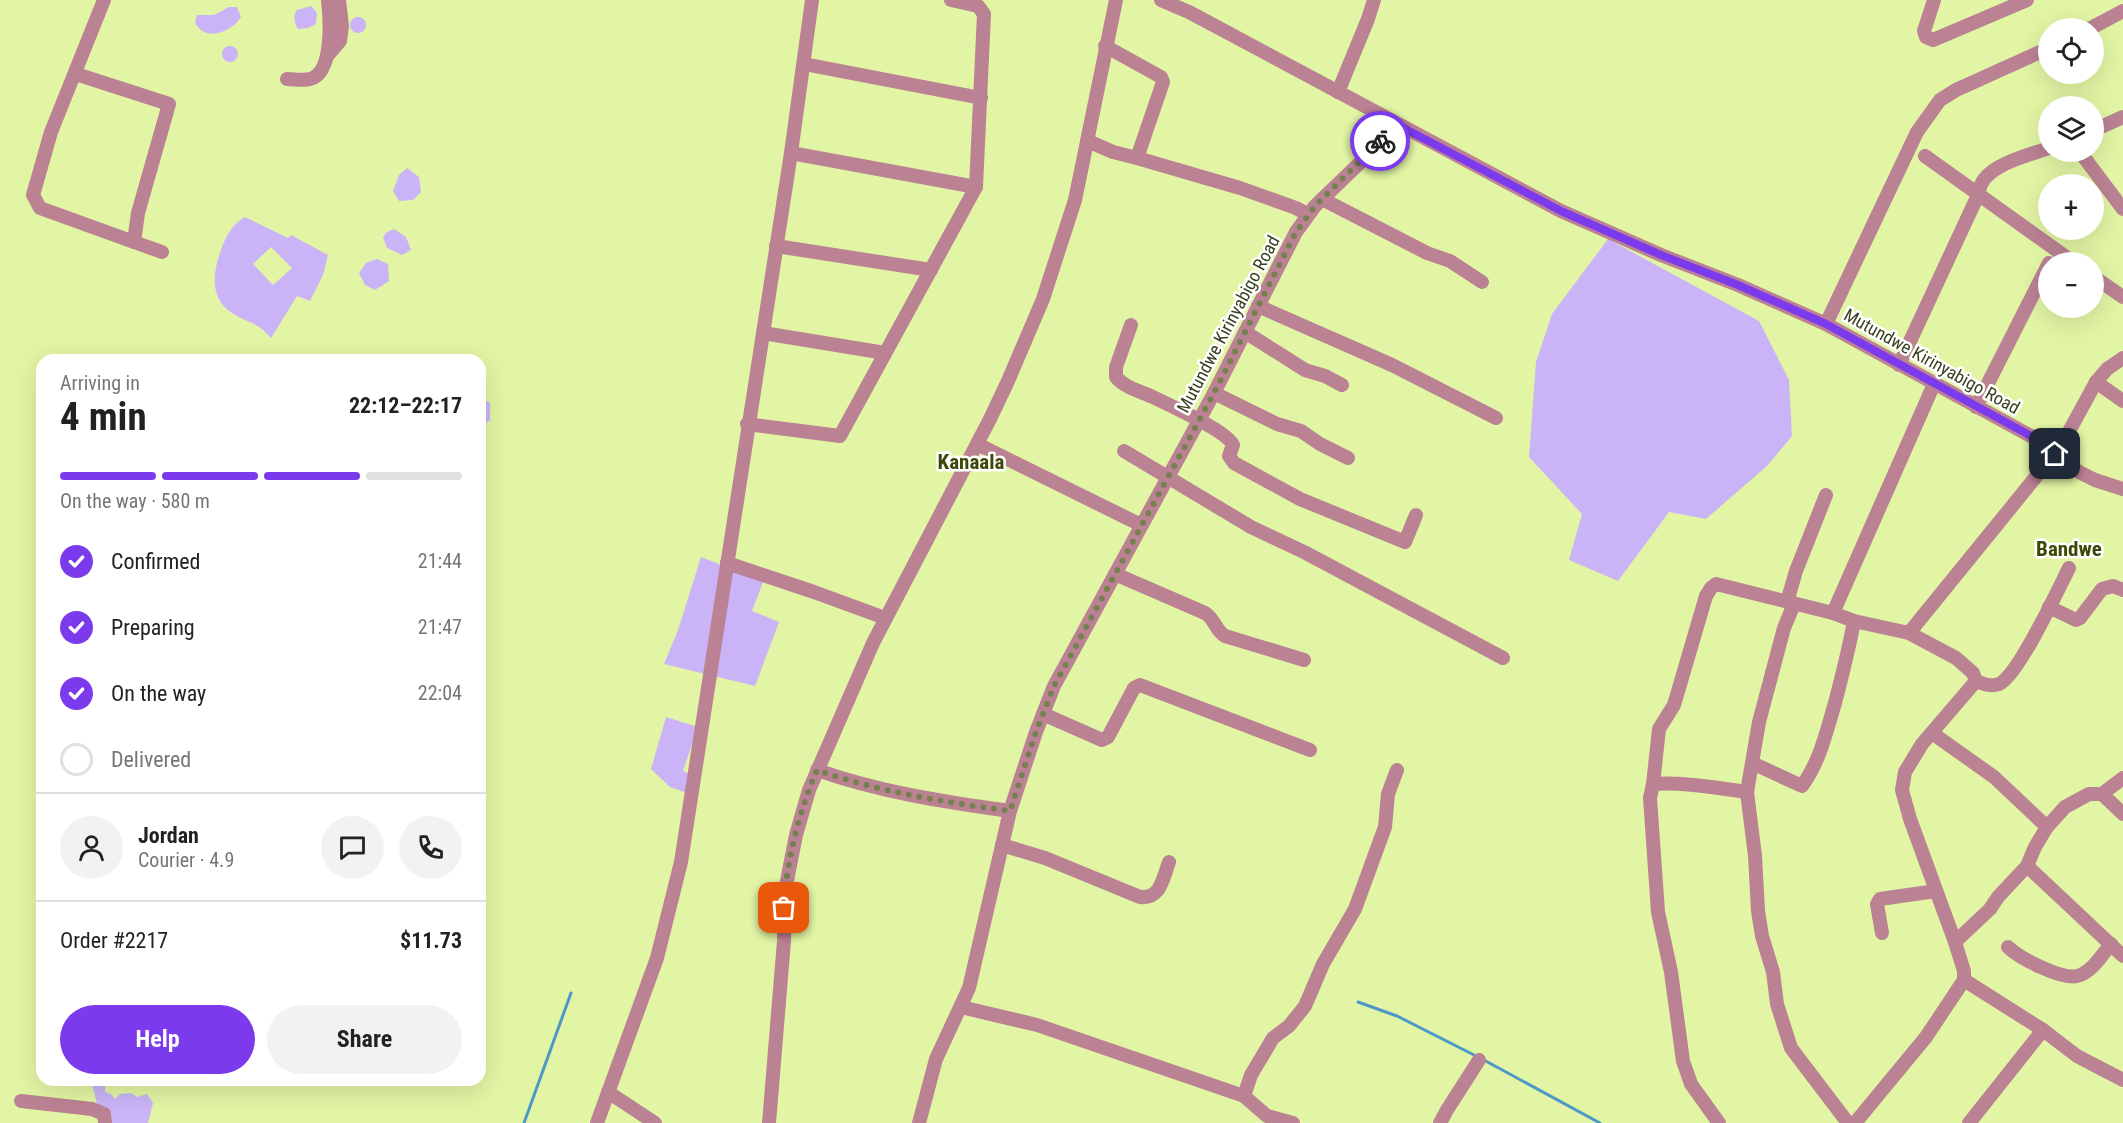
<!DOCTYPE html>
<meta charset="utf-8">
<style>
body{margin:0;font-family:"Roboto Condensed",sans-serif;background:#f2f2f2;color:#222;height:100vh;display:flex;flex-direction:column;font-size:22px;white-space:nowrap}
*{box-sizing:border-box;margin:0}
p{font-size:20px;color:#767676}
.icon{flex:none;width:33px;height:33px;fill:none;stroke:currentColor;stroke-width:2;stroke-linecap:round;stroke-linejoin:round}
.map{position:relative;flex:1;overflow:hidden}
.side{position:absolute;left:36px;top:354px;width:450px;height:732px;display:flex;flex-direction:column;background:#fff;border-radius:18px;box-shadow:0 6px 24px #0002}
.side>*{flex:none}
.fabs{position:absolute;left:2038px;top:18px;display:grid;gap:12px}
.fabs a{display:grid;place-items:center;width:66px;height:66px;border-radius:50%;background:#fff;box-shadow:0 6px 24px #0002;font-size:30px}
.pin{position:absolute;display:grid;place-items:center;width:51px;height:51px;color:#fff;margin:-26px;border-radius:12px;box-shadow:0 3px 9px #0006}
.courier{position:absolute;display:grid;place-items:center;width:60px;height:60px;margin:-30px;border:4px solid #7c3aed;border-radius:50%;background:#fff;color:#222;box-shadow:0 2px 8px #0007}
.headline em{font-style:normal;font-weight:700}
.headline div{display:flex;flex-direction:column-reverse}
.headline{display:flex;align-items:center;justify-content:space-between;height:102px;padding:0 24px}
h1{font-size:39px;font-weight:700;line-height:45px}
.bar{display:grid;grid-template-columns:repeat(4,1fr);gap:9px 6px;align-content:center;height:72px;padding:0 24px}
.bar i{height:8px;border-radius:4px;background:#e0e0e0}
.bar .on{background:#7c3aed}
.bar p{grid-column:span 4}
.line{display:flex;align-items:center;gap:15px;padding:0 24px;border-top:2px solid #e0e0e0}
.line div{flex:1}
.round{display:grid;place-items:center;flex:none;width:63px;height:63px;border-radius:32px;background:#f2f2f2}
ol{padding:0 24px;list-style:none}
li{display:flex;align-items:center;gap:18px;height:66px}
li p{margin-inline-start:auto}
li .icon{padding:6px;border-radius:50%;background:#7c3aed;color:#fff;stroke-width:4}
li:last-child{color:#767676}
li i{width:33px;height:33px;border:3px solid #e0e0e0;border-radius:50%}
.cta{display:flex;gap:12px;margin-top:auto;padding:12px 24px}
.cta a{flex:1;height:69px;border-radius:36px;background:#7c3aed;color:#fff;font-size:24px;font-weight:700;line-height:69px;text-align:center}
.cta a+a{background:#f2f2f2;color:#222}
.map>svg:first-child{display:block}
</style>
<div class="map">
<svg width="2123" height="1123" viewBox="0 0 2123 1123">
<rect width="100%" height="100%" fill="#e2f5a4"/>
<g fill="#cab4f7" fill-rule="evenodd">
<path d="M311 6 317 13 316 24 308 28 298 29C294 22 293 16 297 10Z"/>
<path d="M229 7H237L241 17C232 32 204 43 195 22L197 15H214Z"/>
<circle cx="358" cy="25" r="8"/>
<circle cx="230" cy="54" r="8"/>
<polygon points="407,168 419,177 421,192 413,200 399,201 393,191 399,175"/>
<path d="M245 217 288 238 291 235 328 255 323 275 310 301 297 296 271 338C255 320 249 324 232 313 209 299 213 271 221 250 226 236 232 224 245 217ZM271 247 292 268 273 285 253 264Z"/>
<polygon points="394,229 406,237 411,250 402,255 387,248 383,237 387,232"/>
<polygon points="1608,239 1759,321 1789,380 1792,436 1767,466 1706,519 1669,512 1618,581 1569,560 1582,514 1529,457 1536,362 1552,314"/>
<polygon points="377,259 388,264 389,281 375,290 365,285 359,273 366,263"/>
<polygon points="480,397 490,403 490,420 480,428"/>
<polygon points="701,557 724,566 765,577 752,611 779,622 755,686 664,664 678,630"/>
<polygon points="666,717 698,727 683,771 701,778 693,795 670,787 651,769"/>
<polygon points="91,1080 105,1080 105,1092 111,1094 115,1099 120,1094 131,1093 137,1097 147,1094 153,1103 148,1123 110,1123 98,1108"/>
</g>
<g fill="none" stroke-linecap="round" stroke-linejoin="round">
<g stroke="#4e98c7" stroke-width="3">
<polyline points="1358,1002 1397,1016 1476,1056"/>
<polyline points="1482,1059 1600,1123"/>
<polyline points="524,1123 571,993"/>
</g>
<g stroke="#bb8293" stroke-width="14">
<polyline points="1161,0 1189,12 1561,211 1661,255 1738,285 1826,324 2031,436 2079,472 2095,480 2123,489"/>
<polyline points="1934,0 1924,31 1926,37 1933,40 2027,0"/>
<polyline points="2091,28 2123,11"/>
<polyline points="328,55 340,41 342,26 339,0"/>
<polyline points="804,64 981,98"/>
<polyline points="76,74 169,104 138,213 134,242 40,208 33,195 51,132 104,0"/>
<path d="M287 79C294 79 304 81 310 79 334 73 330 18 328 0"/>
<polyline points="1338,92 1368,19 1374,0"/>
<polyline points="2094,130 2123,117"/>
<polyline points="1088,141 1113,152 1137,158 1163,82 1161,77 1105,46"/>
<polyline points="2080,152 2123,209"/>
<polyline points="791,153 976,187 984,14 978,6 951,0"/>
<polyline points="1925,156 2073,262"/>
<polyline points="1137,158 1240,188 1296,208 1307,214"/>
<polyline points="1322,199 1427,253 1450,261 1482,282"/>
<polyline points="134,242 162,252"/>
<polyline points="776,246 931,270"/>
<polyline points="2094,277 2123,297"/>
<polyline points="1258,306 1392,365 1496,418"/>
<polyline points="1826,324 1917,132 1940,100 1956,90 2049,48"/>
<path d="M1131 325 1116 367V377C1125 388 1140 391 1153 397 1169 405 1227 431 1233 445L1229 456 1234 463 1300 499 1405 542 1416 515"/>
<polyline points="1245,332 1305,370 1325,376 1342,385"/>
<polyline points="763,333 885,353"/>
<path d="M1899 365 1979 193C1980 166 2027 156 2049 148"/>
<polyline points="2096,382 2123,401"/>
<polyline points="1214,393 1277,424 1301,431 1320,444 1348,458"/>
<polyline points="1976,407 2049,263"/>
<polyline points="747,424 840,436 976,187"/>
<polyline points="977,444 1141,525"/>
<polyline points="1124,451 1251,527 1304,552 1503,658"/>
<polyline points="727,563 814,592 885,618"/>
<path d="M1115 574 1205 613C1215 619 1215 630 1225 636L1304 660"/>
<polyline points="1787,602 1796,571 1826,495"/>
<polyline points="1794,604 1784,628 1759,722 1747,792 1755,856 1758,911 1762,936 1773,972 1777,1004 1791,1048 1848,1123"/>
<polyline points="2049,607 2076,620 2080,618 2102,589 2113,586 2123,590"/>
<polyline points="1833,613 1934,384"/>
<polyline points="1909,633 2061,446 2096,382 2107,369 2123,358"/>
<path d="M1976 681C1984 684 1991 687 1999 684 2018 676 2058 590 2069 568"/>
<polyline points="1043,714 1102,740 1108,737 1134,688 1140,685 1310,750"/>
<polyline points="1932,733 1994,777 2047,827"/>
<path d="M1752 763 1802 786C1820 761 1826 733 1835 703 1842 676 1849 649 1854 621"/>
<path d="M817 770C879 792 945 802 1010 811"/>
<polyline points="1653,784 1659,729 1674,705 1706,596 1711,588 1716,584 1833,613 1854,621 1909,633 1956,658 1973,673 1976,681 1922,744 1905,772 1902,790 1910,819 1955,942 1964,971 1964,980 1926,1037 1855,1123"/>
<polyline points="2102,794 2123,814"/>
<path d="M1002 845 1045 858 1140 897C1161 899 1163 878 1169 862"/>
<polyline points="2027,866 2123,956"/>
<polyline points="1882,933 1877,904 1880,899 1936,891"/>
<polyline points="1955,942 1990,909 1998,897 2027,866 2035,847 2047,827 2065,807 2089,794 2102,794 2123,778"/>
<path d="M2008 947C2019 958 2062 980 2077 976 2091 973 2103 954 2111 944"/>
<polyline points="1964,980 2043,1030 2077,1056 2123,1080"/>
<polyline points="961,1007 1037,1025 1244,1096 1251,1075 1273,1038 1289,1026 1305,1006 1323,964 1355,909 1385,827 1388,794 1397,770"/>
<polyline points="608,1092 655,1123"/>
<polyline points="1244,1096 1267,1116 1293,1123"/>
<polyline points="21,1101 92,1109 104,1114 105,1123"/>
<polyline points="597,1123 657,958 681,862 791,153 812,0"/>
<polyline points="769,1123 784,941 785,891 796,835 809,790 873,643 990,419 1008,381 1043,299 1075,200 1116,0"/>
<polyline points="919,1123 936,1059 969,988 1010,811 1036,732 1054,686 1214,393 1296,232 1315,206 1368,155 1396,124"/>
<polyline points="1440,1123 1447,1110 1479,1060"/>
<path d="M1719 1123 1691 1084 1683 1061 1671 972 1658 912 1650 798 1653 784C1684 782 1716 788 1747 792"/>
<polyline points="1969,1123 2043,1030"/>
</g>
</g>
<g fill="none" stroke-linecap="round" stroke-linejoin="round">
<path stroke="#74804e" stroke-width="6" stroke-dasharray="0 10.8" d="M784 908C786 862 799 812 817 770 879 792 945 802 1010 811L1036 732 1054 686 1214 393 1296 232 1315 206 1380 141"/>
<polyline stroke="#7c3aed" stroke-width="8" points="1380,141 1396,124 1561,211 1661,255 1738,285 1826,324 2031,436 2055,454"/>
</g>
<g text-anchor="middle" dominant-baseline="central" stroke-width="5" stroke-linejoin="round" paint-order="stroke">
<g font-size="18" fill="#39411f" stroke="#fff">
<text transform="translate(1228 324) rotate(-62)">Mutundwe Kirinyabigo Road</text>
<text transform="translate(1932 361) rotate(29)">Mutundwe Kirinyabigo Road</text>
</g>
<g font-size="21" font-weight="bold" fill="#3d4806" stroke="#fff">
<text x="971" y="462">Kanaala</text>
<text x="2069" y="549">Bandwe</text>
</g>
</g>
</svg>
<div class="fabs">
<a><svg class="icon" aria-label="locate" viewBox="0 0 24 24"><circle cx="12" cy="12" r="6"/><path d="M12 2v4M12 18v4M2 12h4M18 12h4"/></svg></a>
<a><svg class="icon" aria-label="layers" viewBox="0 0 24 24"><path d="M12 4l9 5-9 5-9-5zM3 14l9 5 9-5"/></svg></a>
<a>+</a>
<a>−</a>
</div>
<div class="pin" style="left:784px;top:908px;background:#ea580c"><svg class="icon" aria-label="bag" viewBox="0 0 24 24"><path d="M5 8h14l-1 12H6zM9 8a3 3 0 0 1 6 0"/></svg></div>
<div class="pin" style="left:2055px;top:454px;background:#1f2937"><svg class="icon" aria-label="home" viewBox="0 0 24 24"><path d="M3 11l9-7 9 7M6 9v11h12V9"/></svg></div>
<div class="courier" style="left:1380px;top:141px"><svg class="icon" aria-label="bike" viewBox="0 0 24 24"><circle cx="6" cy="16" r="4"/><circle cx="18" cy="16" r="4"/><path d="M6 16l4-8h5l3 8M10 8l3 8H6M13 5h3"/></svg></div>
<section class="side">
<div class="headline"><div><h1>4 min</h1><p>Arriving in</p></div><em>22:12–22:17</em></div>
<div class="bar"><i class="on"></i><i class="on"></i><i class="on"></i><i></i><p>On the way · 580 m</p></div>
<ol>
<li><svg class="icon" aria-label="check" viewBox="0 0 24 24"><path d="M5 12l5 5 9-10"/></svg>Confirmed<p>21:44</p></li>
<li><svg class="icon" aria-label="check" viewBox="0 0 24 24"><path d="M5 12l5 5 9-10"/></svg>Preparing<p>21:47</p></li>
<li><svg class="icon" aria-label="check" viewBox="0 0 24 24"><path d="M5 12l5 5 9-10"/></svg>On the way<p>22:04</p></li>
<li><i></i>Delivered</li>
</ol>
<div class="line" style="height:108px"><a class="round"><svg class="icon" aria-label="person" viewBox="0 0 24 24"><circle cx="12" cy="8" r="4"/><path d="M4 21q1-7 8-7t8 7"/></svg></a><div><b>Jordan</b><p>Courier · 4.9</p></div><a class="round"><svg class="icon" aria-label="chat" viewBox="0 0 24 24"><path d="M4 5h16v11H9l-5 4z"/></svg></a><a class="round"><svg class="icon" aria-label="phone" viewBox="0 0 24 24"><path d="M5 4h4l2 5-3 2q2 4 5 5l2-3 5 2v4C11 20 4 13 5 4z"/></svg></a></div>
<div class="line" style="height:78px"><div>Order #2217</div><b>$11.73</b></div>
<div class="cta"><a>Help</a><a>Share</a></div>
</section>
</div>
